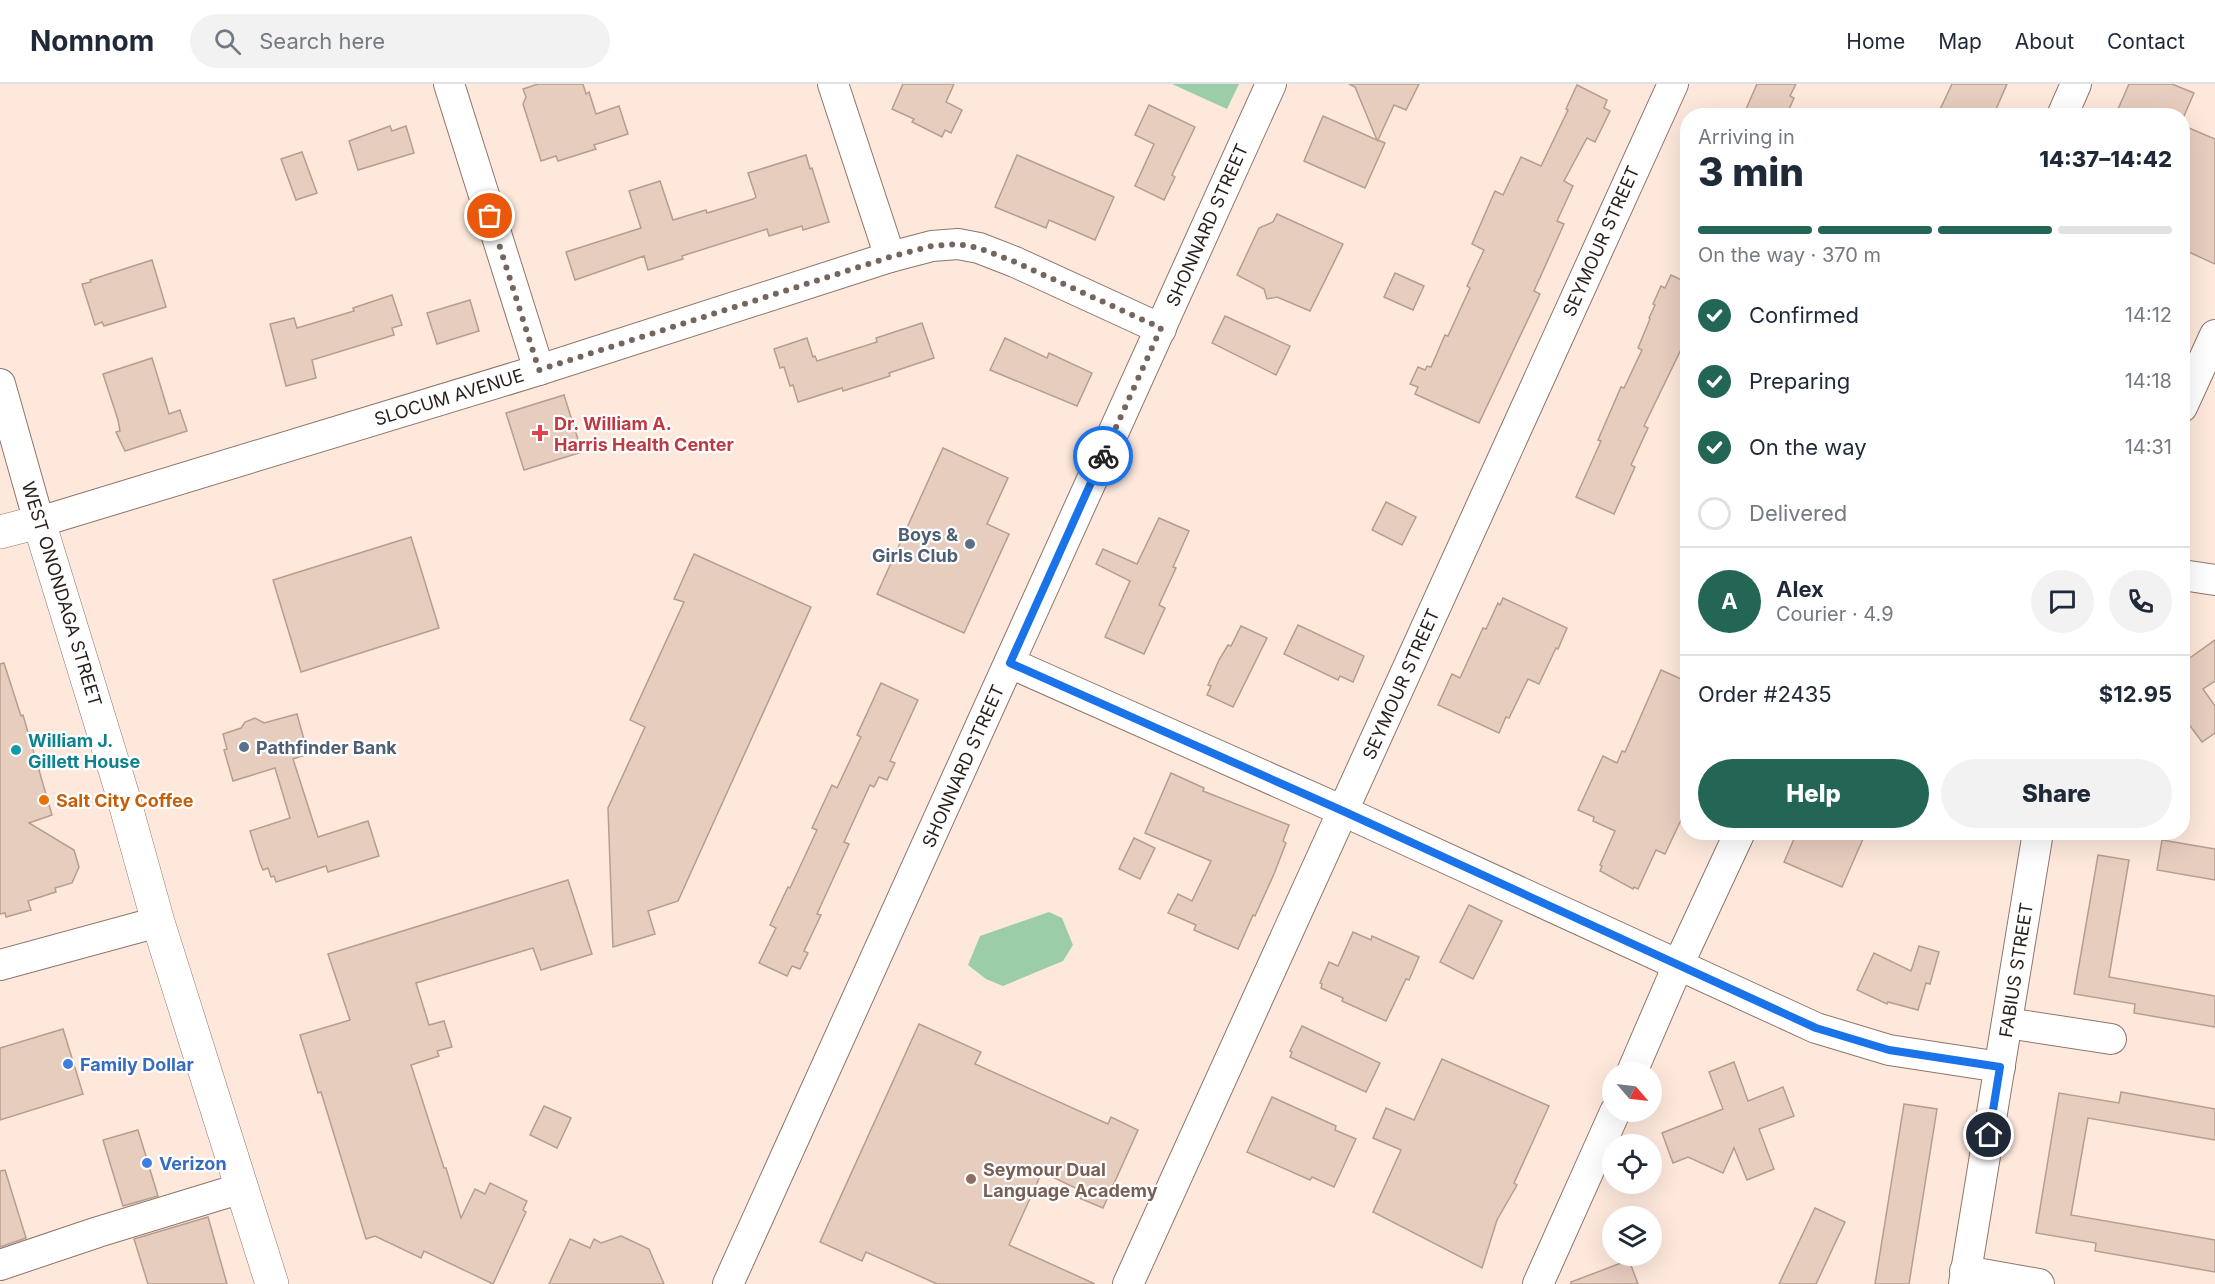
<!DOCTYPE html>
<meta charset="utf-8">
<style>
body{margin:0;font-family:Inter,sans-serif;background:#f2f2f3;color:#1f2937;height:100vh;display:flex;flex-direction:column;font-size:22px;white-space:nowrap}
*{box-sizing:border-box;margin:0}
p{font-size:20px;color:#747a83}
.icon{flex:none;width:33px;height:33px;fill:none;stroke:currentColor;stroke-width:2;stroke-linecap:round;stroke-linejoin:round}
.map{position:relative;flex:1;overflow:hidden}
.side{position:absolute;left:1680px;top:24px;width:510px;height:732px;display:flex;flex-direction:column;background:#fff;border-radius:24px;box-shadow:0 6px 24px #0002}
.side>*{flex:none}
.needle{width:39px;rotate:118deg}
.buttons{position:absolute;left:1602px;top:978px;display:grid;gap:12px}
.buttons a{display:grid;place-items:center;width:60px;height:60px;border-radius:50%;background:#fff;box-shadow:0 6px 24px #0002;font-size:30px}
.pin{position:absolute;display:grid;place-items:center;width:51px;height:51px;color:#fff;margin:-26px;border:3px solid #fff;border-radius:50%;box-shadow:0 2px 6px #0007}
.courier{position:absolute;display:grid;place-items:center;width:60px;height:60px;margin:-30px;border:4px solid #1a73e8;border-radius:50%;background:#fff;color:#222;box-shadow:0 2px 8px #0007}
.summary em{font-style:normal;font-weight:800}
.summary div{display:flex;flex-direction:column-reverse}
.summary{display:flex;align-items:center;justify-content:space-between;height:102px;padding:0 18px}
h1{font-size:39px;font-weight:800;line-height:45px}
.bar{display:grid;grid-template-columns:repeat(4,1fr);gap:9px 6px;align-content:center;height:72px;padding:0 18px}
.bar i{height:8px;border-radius:4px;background:#e0e1e3}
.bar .on{background:#236655}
.bar p{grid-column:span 4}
.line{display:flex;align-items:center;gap:15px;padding:0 18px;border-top:2px solid #e0e1e3}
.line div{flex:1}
.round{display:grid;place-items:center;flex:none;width:63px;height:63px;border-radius:32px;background:#f2f2f3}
ol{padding:0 18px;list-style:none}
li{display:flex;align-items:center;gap:18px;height:66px}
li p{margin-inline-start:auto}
li .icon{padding:6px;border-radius:50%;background:#236655;color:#fff;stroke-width:4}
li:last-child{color:#747a83}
li i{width:33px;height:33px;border:3px solid #e0e1e3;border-radius:50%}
.cta{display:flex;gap:12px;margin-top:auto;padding:12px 18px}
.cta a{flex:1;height:69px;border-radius:36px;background:#236655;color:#fff;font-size:24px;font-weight:800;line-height:69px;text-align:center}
.cta a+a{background:#f2f2f3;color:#1f2937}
header{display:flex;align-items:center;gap:36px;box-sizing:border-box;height:84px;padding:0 30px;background:#fff;border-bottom:2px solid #e0e1e3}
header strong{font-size:28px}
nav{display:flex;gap:33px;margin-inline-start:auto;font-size:21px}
.search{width:420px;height:54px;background:#f2f2f3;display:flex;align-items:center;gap:15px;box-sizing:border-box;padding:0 21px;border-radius:33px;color:#747a83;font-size:22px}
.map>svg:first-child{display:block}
</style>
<header>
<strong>Nomnom</strong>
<div class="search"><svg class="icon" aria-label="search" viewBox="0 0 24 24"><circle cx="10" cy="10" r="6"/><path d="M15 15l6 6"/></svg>Search here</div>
<nav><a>Home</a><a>Map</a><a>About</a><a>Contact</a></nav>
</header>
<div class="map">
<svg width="2215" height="1200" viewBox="0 0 2215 1200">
<rect width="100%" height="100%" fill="#fee8dc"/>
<g fill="#9bcea8">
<polygon points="1172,0 1239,0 1227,25"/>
<polygon points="1049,828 1062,834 1073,861 1063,877 1003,902 986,895 968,881 980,852"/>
</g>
<g fill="#e7cdbe" stroke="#b69d8f" stroke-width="1.5">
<polygon points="538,0 583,0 586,10 589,8 596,30 619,22 628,50 594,61 596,65 558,77 556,72 541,77 523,20 526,13 523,5"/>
<polygon points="903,0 954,0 946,18 962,26 951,49 945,46 942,53 912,38 914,35 892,25"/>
<polygon points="1349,0 1419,0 1406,26 1394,21 1378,56 1385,59 1365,104 1304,77 1323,32 1377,56 1355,3"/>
<polygon points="1757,0 1796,0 1790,12 1794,14 1786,32 1743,32"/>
<polygon points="1952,0 2007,0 1993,32 1937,32"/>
<polygon points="2129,0 2172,0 2194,9 2184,32 2115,32"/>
<polygon points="1577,1 1607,16 1604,24 1610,27 1595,58 1587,54 1564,97 1573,102 1557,137 1564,140 1534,207 1540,210 1479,339 1415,310 1418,303 1410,300 1418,283 1425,286 1427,282 1431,283 1445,251 1448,252 1470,204 1467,202 1484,166 1472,160 1495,107 1503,111 1521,73 1541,82 1568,26 1566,25"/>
<polygon points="1149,21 1195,43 1172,91 1175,93 1164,116 1135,102 1154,60 1135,51"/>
<polygon points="2182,41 2215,55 2215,180 2182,165"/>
<polygon points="390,42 392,47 406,42 414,69 358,86 349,57"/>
<polygon points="302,68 317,109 296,116 281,75"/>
<polygon points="806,71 810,85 812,84 829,138 803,146 802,142 769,152 767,145 682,172 683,175 648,186 644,172 575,196 566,168 641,144 629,107 660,97 673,136 706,126 707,129 753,115 756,113 748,89"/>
<polygon points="1017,71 1114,113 1095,156 1049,136 1046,144 995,123"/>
<polygon points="1277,130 1343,160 1310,227 1277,213 1267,215 1264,205 1237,191 1259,144 1273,138"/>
<polygon points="152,176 166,223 104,242 102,238 95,241 82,200 91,198 90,196"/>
<polygon points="1395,189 1424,202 1413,226 1384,213"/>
<polygon points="1671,191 1688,199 1688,251 1644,342 1648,344 1631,381 1635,383 1614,430 1576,413 1601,357 1598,356 1621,303 1624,304 1642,266 1638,264 1650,235 1649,234 1655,221 1653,220 1661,202 1665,204"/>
<polygon points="392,211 402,241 392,244 394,251 312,276 316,294 286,302 270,240 294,234 297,244 354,227 353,224"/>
<polygon points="470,216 479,247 437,260 427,229"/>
<polygon points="1225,232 1290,262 1276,291 1212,259"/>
<polygon points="922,239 934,274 889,289 890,292 843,307 842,304 798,318 793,301 790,302 784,283 780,284 774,265 807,254 813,273 815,272 817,277 877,258 876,254"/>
<polygon points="1005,254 1047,274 1049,269 1092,289 1077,322 990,286"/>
<polygon points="152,274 169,330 180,326 187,347 125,367 116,348 120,347 118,336 103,290"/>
<polygon points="564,311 582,368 524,386 506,329"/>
<polygon points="943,364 1008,394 987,440 1009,450 964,549 877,510"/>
<polygon points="1386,418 1416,433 1402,461 1372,446"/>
<polygon points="1159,434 1189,447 1173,483 1176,484 1159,521 1165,524 1144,570 1105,553 1130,497 1096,480 1103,465 1137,480"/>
<polygon points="411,453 439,544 301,588 273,496"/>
<polygon points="694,470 811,523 678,817 648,827 655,850 613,863 608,724 645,643 630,636 684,518 674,515"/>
<polygon points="1503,514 1567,544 1558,565 1556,564 1539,600 1528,595 1509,634 1506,633 1499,649 1438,621 1452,590 1460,594 1483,544 1486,545 1498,519 1500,521"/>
<polygon points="1298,541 1364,572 1353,598 1340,592 1338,596 1284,570"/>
<polygon points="1241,542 1267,554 1233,623 1207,611 1211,602 1208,601 1219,576 1228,561 1231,562"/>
<polygon points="2215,556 2215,597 2203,605 2215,622 2215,649 2202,658 2182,631 2182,577 2184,578"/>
<polygon points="4,579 21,632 23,631 52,731 29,739 74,766 79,783 72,799 55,804 56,808 28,817 31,826 6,833 5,829 0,830 0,580"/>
<polygon points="1661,586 1688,598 1688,721 1665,770 1656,766 1638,805 1634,803 1633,805 1600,787 1602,782 1600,781 1615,747 1593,737 1594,733 1578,726 1603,672 1617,679 1622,667 1625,668"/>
<polygon points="881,599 918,616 890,677 895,679 887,696 879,693 874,703 870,701 844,758 849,760 817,830 821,831 804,867 808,869 800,885 792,882 787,892 759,879 776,844 770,841 788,803 790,804 817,746 812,744 832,701 837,704 861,653 857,651"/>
<polygon points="297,630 308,670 293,675 318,753 368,737 379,772 328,788 326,782 276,798 274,792 271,793 268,784 263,786 260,779 250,747 290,734 275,684 233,697 224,666 227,665 223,650 241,644 245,638 255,634 264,639"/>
<polygon points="1171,689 1204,704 1203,707 1289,741 1283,757 1286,759 1274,790 1255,832 1253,831 1238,865 1194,846 1196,841 1168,829 1178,810 1192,817 1211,777 1145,749"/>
<polygon points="1797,748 1866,748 1842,803 1784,778"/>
<polygon points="1134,754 1155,764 1140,795 1119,785"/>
<polygon points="2162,756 2215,765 2215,796 2157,786"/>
<polygon points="2098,771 2129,776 2109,893 2215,912 2215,943 2134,929 2135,920 2074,910"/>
<polygon points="568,796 592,870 541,886 533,864 416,899 429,941 444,937 452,963 437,967 439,972 411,981 444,1084 446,1084 461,1134 475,1105 485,1110 490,1099 527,1117 523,1126 526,1128 493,1200 424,1167 421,1174 375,1152 366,1155 321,1008 318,1009 300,951 350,936 328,870"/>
<polygon points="1469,821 1502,837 1473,895 1440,878"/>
<polygon points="1353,848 1371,856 1372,852 1419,873 1409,896 1406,895 1386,937 1342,917 1343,914 1321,904 1322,900 1320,899 1329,878 1338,882"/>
<polygon points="1919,862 1939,868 1930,900 1926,899 1918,926 1888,918 1887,920 1857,906 1874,869 1911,887"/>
<polygon points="919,940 981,968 975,980 1108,1040 1111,1033 1138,1046 1103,1124 1077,1113 1080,1106 1042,1088 1009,1161 1095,1200 937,1200 866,1168 862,1177 820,1158"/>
<polygon points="1302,942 1380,979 1366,1008 1290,973 1292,968 1290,967"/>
<polygon points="63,945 83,1010 0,1036 0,964"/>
<polygon points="1442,975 1549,1022 1514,1099 1517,1101 1497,1136 1482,1184 1373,1128 1401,1066 1373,1054 1386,1024 1414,1036"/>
<polygon points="1734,978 1748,1017 1783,1003 1794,1032 1759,1045 1774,1085 1747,1096 1734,1064 1723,1089 1688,1073 1673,1079 1662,1049 1723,1025 1709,988"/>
<polygon points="2121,1008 2215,1025 2215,1056 2088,1034 2071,1131 2215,1156 2215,1188 2095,1167 2096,1159 2036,1149 2059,1009 2119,1019"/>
<polygon points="1272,1013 1336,1042 1335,1046 1356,1055 1334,1103 1312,1093 1310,1096 1247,1068"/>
<polygon points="1904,1020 1937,1025 1909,1200 1875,1200"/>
<polygon points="544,1022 571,1034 557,1064 530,1051"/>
<polygon points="138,1046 158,1112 123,1122 103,1056"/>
<polygon points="5,1086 26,1154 0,1163 0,1087"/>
<polygon points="1815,1124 1845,1138 1816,1200 1779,1200"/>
<polygon points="208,1133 227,1200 148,1200 134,1155"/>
<polygon points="621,1152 649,1165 664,1200 549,1200 570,1155 590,1164 594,1155 601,1159"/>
<polygon points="1629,1176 1638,1200 1571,1200 1571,1198"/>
</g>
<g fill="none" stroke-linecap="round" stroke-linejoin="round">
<g stroke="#8e7669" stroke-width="32">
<g id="minor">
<polyline points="449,0 539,286"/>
<polyline points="833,0 890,173"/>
<polyline points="2062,32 2076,0"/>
<polyline points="0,300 39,438 539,286 890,173 932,162 958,160 979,164 1015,178 1161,245"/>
<polyline points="2182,323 2215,251"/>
<polyline points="2182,491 2215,496"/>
<polyline points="1010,579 1343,727 1816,944 1889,966 2000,983"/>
<polyline points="0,881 158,838"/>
<polyline points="2007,939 2111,955"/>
<polyline points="1632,988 1679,879 1740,748"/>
<polyline points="0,1181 98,1148 242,1104"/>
<polyline points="1965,1187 2039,1200"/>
<polyline points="728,1200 1271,0"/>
<polyline points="1128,1200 1673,0"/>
<polyline points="1538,1200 1615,1028"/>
<polyline points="1964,1200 2038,748"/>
</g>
</g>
<g stroke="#8e7669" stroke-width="34">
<polyline id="major" points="0,448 39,438 123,712 158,838 272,1200"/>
</g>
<use href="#minor" stroke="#fff" stroke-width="30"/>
<use href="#major" stroke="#fff" stroke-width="33"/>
</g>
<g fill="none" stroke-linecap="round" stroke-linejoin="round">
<polyline stroke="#74655e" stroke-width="6" stroke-dasharray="0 10.8" points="490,132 539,286 890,173 932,162 958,160 979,164 1015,178 1161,244 1103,372"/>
<polyline stroke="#1a73e8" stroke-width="8" points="1103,372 1010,579 1343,727 1816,944 1889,966 2000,983 1989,1051"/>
</g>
<path fill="#e0444e" stroke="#fff" stroke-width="2" d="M537 340h6v6h6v6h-6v6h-6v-6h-6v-6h6z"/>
<g fill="#5c6f8a" stroke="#fff" stroke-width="2">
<circle cx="970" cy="460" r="6"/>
<circle cx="244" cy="663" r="6"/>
</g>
<circle fill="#0f9aa8" stroke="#fff" stroke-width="2" cx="16" cy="666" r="6"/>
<circle fill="#e8710a" stroke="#fff" stroke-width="2" cx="44" cy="716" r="6"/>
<g fill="#3f7fe0" stroke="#fff" stroke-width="2">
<circle cx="68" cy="980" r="6"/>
<circle cx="147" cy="1079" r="6"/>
</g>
<circle fill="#8d6e63" stroke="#fff" stroke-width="2" cx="971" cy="1095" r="6"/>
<g text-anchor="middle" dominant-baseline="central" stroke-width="4.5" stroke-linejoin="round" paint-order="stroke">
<g font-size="18" fill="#291f1a" stroke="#fff">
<text transform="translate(1207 141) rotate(-66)">SHONNARD STREET</text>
<text transform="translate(1601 157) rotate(-66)">SEYMOUR STREET</text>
<text transform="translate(449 313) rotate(-17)">SLOCUM AVENUE</text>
<text transform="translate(62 510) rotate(73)">WEST ONONDAGA STREET</text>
<text transform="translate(1401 600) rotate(-66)">SEYMOUR STREET</text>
<text transform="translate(963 682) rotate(-66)">SHONNARD STREET</text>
<text transform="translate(2016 886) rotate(-81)">FABIUS STREET</text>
</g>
<g font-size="18" font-weight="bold" fill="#be3a42" stroke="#fff" text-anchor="start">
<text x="554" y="339">Dr. William A.<tspan x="554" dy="21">Harris Health Center</tspan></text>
</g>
<g font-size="18" font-weight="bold" fill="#4e5e75" stroke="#fff" text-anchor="end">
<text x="958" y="450">Boys &amp;<tspan x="958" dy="21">Girls Club</tspan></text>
<text x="256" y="663" text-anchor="start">Pathfinder Bank</text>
</g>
<g font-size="18" font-weight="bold" fill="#0d838f" stroke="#fff" text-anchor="start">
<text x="28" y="656">William J.<tspan x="28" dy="21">Gillett House</tspan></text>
</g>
<g font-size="18" font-weight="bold" fill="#c56008" stroke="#fff" text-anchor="start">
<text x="56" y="716">Salt City Coffee</text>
</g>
<g font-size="18" font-weight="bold" fill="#366cbe" stroke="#fff" text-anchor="start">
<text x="80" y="980">Family Dollar</text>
<text x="159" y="1079">Verizon</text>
</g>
<g font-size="18" font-weight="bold" fill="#785e54" stroke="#fff" text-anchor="start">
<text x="983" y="1085">Seymour Dual<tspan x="983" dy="21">Language Academy</tspan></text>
</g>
</g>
</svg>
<div class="buttons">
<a><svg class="needle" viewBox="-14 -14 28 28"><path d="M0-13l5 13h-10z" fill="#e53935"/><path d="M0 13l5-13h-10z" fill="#747a83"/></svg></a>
<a><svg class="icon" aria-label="locate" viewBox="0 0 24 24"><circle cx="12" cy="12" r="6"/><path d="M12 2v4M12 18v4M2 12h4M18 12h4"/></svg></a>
<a><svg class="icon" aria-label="layers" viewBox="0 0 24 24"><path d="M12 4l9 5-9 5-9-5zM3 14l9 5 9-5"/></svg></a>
</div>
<div class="pin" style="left:490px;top:132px;background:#ea580c"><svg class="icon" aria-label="bag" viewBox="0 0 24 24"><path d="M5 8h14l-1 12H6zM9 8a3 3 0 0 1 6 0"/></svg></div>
<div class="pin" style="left:1989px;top:1051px;background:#1f2937"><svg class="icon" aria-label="home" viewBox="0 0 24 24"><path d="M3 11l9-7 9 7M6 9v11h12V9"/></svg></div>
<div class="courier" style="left:1103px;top:372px"><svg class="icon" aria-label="bike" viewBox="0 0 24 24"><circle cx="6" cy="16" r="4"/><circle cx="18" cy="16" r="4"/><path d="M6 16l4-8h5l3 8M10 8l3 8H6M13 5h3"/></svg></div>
<section class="side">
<div class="summary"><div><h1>3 min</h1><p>Arriving in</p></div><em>14:37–14:42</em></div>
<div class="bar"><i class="on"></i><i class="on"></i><i class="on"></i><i></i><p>On the way · 370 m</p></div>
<ol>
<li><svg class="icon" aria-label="check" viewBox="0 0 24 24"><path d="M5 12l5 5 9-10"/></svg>Confirmed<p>14:12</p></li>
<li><svg class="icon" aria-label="check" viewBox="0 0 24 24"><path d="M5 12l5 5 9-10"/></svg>Preparing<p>14:18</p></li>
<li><svg class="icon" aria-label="check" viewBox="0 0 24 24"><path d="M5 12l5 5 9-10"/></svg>On the way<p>14:31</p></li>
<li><i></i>Delivered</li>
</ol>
<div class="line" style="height:108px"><b class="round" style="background:#236655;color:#fff">A</b><div><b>Alex</b><p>Courier · 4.9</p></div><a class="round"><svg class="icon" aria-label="chat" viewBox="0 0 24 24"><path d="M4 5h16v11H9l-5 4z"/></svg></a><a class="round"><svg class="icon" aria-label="phone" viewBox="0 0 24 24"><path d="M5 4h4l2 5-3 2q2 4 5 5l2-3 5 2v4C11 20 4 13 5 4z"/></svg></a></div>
<div class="line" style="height:78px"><div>Order #2435</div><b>$12.95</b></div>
<div class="cta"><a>Help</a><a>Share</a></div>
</section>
</div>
